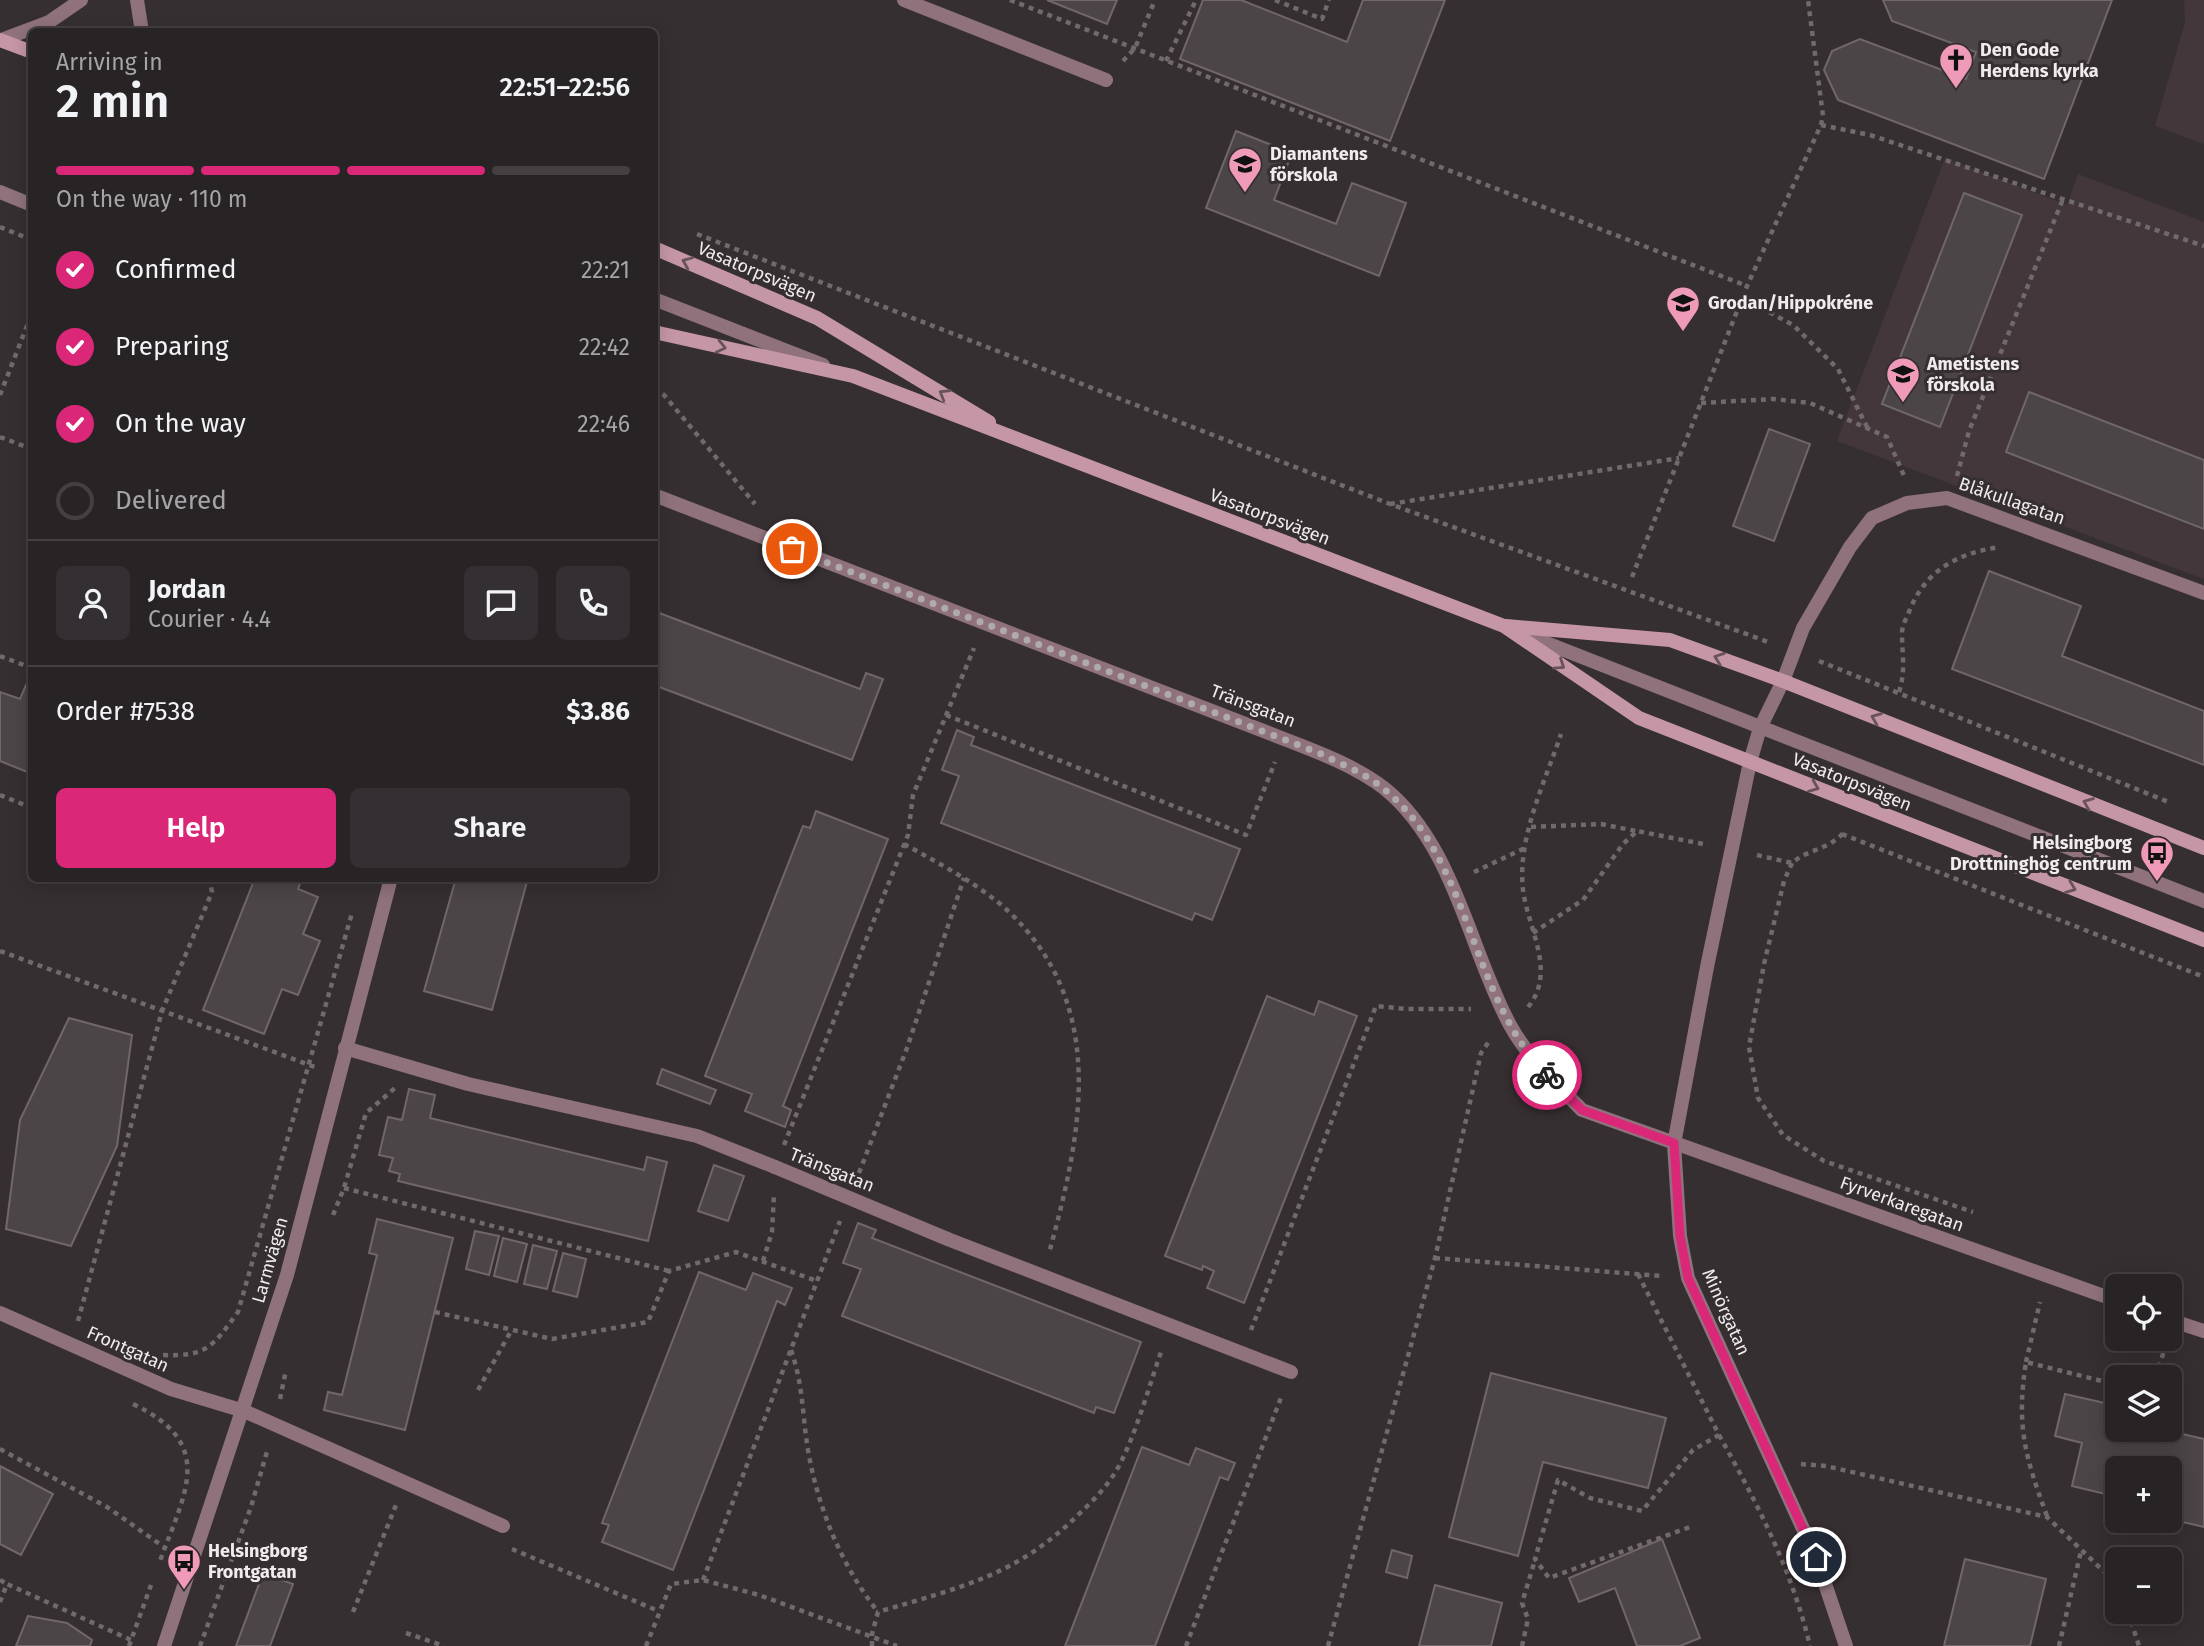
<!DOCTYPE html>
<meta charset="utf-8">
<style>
body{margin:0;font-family:"Fira Sans",sans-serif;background:#342f32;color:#f1f3f6;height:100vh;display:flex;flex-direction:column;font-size:26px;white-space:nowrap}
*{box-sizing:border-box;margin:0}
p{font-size:23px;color:#a5a4a7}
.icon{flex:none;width:38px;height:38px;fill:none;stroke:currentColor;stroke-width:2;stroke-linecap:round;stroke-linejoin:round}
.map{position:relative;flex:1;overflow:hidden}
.drawer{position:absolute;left:28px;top:28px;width:630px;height:854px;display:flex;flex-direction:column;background:#282325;border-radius:10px;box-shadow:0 4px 18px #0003,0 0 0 2px #444042}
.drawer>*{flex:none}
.fabs{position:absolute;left:2105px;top:1274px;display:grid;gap:14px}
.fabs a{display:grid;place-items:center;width:77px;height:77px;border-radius:10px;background:#282325;box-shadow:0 4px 18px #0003,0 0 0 2px #444042;font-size:35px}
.pin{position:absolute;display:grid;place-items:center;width:60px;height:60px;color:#fff;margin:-30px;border:4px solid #fff;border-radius:50%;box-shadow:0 2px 7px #0007}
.courier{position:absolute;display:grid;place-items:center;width:70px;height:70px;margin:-35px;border:5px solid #db2777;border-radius:50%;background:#fff;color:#222;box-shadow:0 2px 9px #0007}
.headline em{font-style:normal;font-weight:600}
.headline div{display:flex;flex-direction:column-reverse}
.headline{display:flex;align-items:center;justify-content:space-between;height:119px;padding:0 28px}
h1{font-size:46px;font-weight:600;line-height:52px}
.bar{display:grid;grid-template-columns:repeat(4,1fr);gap:10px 7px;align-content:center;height:84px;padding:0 28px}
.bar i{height:9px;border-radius:5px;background:#444042}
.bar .on{background:#db2777}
.bar p{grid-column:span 4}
.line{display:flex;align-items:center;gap:18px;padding:0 28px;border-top:2px solid #444042}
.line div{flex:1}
.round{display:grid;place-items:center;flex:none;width:74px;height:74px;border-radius:10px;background:#342f32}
ol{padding:0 28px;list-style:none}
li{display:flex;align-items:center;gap:21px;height:77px}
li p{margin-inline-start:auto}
li .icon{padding:7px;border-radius:50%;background:#db2777;color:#fff;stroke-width:4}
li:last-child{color:#a5a4a7}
li i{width:38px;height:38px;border:4px solid #444042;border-radius:50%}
.action{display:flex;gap:14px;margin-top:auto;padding:14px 28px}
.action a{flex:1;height:80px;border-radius:10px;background:#db2777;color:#fff;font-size:28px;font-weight:600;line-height:80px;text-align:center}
.action a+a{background:#342f32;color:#f1f3f6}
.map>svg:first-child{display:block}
</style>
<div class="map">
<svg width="2204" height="1646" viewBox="0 0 2204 1646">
<rect width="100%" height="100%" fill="#362f31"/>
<g fill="#44373b">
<polygon points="2184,0 2204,0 2204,144 2155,126 2185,22"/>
<polygon points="1945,158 2067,205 2078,174 2204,222 2204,579 1837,441"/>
</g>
<g fill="#4c4547" stroke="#6f6769" stroke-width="2">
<polygon points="1047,0 1117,0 1107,24"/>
<polygon points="1203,0 1241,0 1347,42 1363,0 1445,0 1390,141 1180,59"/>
<polygon points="1883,0 2112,0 2044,179 1838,100 1824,70 1832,51 1860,39 1966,79 1976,52 1892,21"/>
<polygon points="1236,131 1292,153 1274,200 1336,224 1352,183 1406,203 1379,276 1206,208"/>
<polygon points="1964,193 2022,215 1940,427 1882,404"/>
<polygon points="2029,392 2204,460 2204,529 2006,452"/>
<polygon points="1769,429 1810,444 1774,541 1733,526"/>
<polygon points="1989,571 2081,606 2062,656 2204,711 2204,765 1952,669"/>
<polygon points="654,611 860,689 866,673 883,679 852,760 654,685"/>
<polygon points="26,685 32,687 32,774 0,761 0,692 20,699"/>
<polygon points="957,730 974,737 971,745 1240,849 1212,920 1195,913 1192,920 941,823 959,776 942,770"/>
<polygon points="816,811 888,839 783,1106 791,1110 785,1127 745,1111 752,1094 705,1076 803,826 810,828"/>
<polygon points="255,878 302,878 298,889 318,897 303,934 320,941 308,970 298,995 282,989 264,1034 203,1010"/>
<polygon points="456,878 528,878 492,1010 424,991"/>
<polygon points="1267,996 1314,1015 1319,1001 1357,1016 1244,1303 1207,1288 1214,1271 1203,1266 1202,1270 1165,1256"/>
<polygon points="69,1018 132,1035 117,1146 71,1246 6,1229 20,1120"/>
<polygon points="662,1069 716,1090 710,1104 657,1084"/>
<polygon points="409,1089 435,1095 430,1118 644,1170 647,1157 667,1162 648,1241 398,1181 400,1174 389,1171 393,1158 379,1155 388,1117 402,1120"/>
<polygon points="714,1165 744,1176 728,1221 698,1211"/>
<polygon points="377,1219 453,1238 405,1430 324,1410 328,1392 342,1395 377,1255 369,1253"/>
<polygon points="858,1223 876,1230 872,1238 1141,1342 1114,1413 1096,1407 1094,1413 842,1316 861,1269 843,1263"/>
<polygon points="475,1231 499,1236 489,1275 466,1269"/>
<polygon points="503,1238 527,1244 517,1282 494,1276"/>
<polygon points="533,1245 557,1251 547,1289 524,1284"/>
<polygon points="563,1253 586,1259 577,1297 553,1291"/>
<polygon points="699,1272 746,1290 753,1273 792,1288 785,1305 777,1301 673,1570 602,1542 609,1525 602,1523"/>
<polygon points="1491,1373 1666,1418 1648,1488 1543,1462 1518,1556 1449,1537"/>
<polygon points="2065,1394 2118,1406 2118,1430 2165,1430 2204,1439 2204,1527 2170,1519 2170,1468 2118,1468 2118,1497 2072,1486 2082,1443 2055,1436"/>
<polygon points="1142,1447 1189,1465 1196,1448 1235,1463 1228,1480 1220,1477 1155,1646 1065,1646"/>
<polygon points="0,1466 53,1494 21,1555 0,1544"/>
<polygon points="1662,1539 1700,1638 1680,1646 1637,1646 1615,1588 1579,1602 1569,1578"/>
<polygon points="1392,1550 1412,1556 1407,1578 1386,1572"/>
<polygon points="1965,1559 2046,1579 2030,1646 1944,1646"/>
<polygon points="263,1573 293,1584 270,1646 236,1646"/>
<polygon points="1435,1585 1502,1603 1491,1646 1419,1646"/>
<polygon points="28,1616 67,1623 92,1640 90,1646 16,1646"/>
</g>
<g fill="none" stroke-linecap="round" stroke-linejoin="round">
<g stroke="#706a6b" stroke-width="4.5" stroke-dasharray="5 5" stroke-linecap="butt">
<polyline points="1010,0 1747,286"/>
<polyline points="1275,0 1322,19 1329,0"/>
<polyline points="1123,61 1135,48 1155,0"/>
<polyline points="1166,61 1196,0"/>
<polyline points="1821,125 1870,135 2204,246"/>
<polyline points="0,227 32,240"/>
<polyline points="697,234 1390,504 1771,643"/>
<polyline points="1743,298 1793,325 1838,369 1868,429"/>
<polyline points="654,389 664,395 755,504"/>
<polyline points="0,395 32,313"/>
<polyline points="1701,403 1773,399 1810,403 1887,437 1905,478"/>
<polyline points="0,437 32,449"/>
<polyline points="1957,476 1969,431 2063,199"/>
<polyline points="1390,504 1679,458"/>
<polyline points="1632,577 1747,286 1821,125 1823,116 1808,0"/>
<polyline points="0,656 32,668"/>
<polyline points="1819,661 2171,803"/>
<path d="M1899 692C1906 671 1902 654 1902 633 1902 626 1906 619 1909 612 1925 570 1958 553 2000 547"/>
<polyline points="946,715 1246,835 1275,762"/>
<polyline points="0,795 32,808"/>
<polyline points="1531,827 1601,824 1636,831"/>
<polyline points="1842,834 2204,977"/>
<path d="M904 844C940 864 977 883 1007 910 1109 1005 1082 1133 1049 1253"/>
<path d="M1757 855 1792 863C1808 849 1830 849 1843 833"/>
<polyline points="1792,863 1784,881 1764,964 1749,1047 1758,1098 1783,1135 1824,1161 1973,1212"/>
<polyline points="1474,872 1525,848"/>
<polyline points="1533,933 1583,900 1623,844 1637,831 1708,845"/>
<polyline points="0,951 315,1067"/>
<path d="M1528 1007C1557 972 1528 929 1523 890 1517 838 1545 782 1561 734"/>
<polyline points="784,1145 908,835 913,795 974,648"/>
<polyline points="859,1173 907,1048 964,878"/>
<polyline points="344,1188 669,1271"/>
<polyline points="333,1215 344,1188 366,1113 395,1088"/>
<polyline points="1435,1258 1661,1276"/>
<polyline points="763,1261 772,1232 774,1194"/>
<polyline points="1638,1274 1719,1435 1693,1450 1642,1511 1590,1498 1558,1480 1535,1559 1549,1578 1690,1527"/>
<polyline points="435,1312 552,1339 648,1322 669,1271 736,1252 817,1281"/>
<polyline points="78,1321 162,1011 212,892 209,878"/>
<polyline points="1251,1330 1376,1006 1405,1009 1471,1009"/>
<path d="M791 1350C804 1387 802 1418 809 1456 820 1513 842 1566 878 1612"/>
<path d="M163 1355C207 1357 213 1346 238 1312L352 913"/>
<polyline points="2026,1362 2040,1302"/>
<polyline points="2156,1377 2166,1344"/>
<polyline points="478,1390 511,1331"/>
<polyline points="280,1399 286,1370"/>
<path d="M133 1404C217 1444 185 1492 160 1561"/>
<path d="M1719 1435C1757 1503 1792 1570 1810 1646"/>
<polyline points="0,1449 107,1507 164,1547"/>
<polyline points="1801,1464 1826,1466 2047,1517 2118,1585"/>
<path d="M2047 1516C2025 1457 2016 1425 2026 1362L2118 1385"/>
<polyline points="512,1549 656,1610"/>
<polyline points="0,1580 7,1584"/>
<polyline points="703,1580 840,1221"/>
<polyline points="0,1602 7,1584 131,1640"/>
<polyline points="353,1612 396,1505"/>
<polyline points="2128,1612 2139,1646"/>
<polyline points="406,1633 444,1646"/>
<polyline points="129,1646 151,1585"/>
<polyline points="200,1646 251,1507 268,1448"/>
<polyline points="646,1646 671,1584 703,1580 759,1595 897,1646"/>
<path d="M872 1646V1634L878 1612C961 1587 1017 1576 1080 1513 1096 1498 1110 1483 1120 1464 1138 1428 1149 1386 1162 1349"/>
<polyline points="1186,1646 1282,1395"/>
<polyline points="1328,1646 1435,1258 1481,1053 1490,1040"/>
<polyline points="1522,1646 1528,1619 1522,1603 1535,1560"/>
<polyline points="2059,1646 2081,1551"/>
</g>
<g stroke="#8f727c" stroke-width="14">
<polyline points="137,0 142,32"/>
<polyline points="1,40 49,22 81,0"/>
<polyline points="654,299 823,365"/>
<polyline points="1518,632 2204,901"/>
<polyline points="775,1167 950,1240 1291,1372"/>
<polyline points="244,1411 503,1526"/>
</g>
<g stroke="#8f727c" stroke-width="14">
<polyline points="904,0 1106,80"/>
<polyline points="0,192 32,205"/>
<path d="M654 495 1284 739C1318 752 1355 766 1384 788 1454 844 1469 949 1510 1025 1528 1058 1556 1084 1582 1110L2118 1301"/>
<polyline points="345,1048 468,1084 697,1136 775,1167"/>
<polyline points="0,1313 171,1389 244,1411"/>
<polyline points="2170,1320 2204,1331"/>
<polyline points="164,1646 287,1275 391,878"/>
<polyline points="1846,1646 1816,1557 1688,1278 1680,1236 1674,1144 1707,967 1750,762 1760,728 1783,681 1803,628 1850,547 1872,518 1907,503 1947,498 2204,593"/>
</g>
<g stroke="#c596a6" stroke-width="14">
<polyline points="0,40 32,52"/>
<polyline points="654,248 817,318 989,422"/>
<polyline points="654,332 853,376 1504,626 1639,718 2204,940"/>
<polyline points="1506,626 1670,640 1783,681 2204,848"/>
</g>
</g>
<defs><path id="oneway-chevron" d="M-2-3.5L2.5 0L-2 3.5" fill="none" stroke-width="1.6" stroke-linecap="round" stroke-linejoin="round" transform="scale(1.75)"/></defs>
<g stroke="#68535a">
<use href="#oneway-chevron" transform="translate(687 262) rotate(-157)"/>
<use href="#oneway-chevron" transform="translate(721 347) rotate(13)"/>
<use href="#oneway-chevron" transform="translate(944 394) rotate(-149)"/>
<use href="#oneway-chevron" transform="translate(1719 658) rotate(-160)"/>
<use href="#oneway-chevron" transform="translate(1560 665) rotate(34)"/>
<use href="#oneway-chevron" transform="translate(1876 718) rotate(-158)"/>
<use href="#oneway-chevron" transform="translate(1814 787) rotate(22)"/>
<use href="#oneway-chevron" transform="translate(2088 803) rotate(-158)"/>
<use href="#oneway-chevron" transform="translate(2071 888) rotate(21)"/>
</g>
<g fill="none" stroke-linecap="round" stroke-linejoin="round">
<path stroke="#afaaab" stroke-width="7" stroke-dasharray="0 12.6" d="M792 549 1319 753C1341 764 1365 773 1384 789 1473 862 1468 994 1547 1075"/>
<polyline stroke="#db2777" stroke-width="9" points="1547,1075 1582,1110 1674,1143 1680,1236 1688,1278 1816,1557"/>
</g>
<defs>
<g id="church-pin" transform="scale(1.75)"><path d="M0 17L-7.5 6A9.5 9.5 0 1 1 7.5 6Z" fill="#ef9ab8" stroke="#362f31"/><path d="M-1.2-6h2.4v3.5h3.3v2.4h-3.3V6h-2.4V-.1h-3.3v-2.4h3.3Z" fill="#111"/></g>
<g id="school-pin" transform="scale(1.75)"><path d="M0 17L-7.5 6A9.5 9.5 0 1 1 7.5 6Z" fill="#ef9ab8" stroke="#362f31"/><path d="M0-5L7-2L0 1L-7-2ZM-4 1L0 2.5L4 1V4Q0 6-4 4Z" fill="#111"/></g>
<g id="bus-pin" transform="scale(1.75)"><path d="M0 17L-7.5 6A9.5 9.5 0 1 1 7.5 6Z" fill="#ef9ab8" stroke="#362f31"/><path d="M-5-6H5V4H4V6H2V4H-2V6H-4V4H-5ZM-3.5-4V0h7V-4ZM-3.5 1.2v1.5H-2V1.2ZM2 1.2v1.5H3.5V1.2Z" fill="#111"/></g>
</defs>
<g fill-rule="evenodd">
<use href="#church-pin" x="1956" y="60"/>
<use href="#school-pin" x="1245" y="164"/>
<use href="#school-pin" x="1683" y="303"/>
<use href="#school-pin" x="1903" y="374"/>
<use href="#bus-pin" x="2157" y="853"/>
<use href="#bus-pin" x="184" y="1561"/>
</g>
<g text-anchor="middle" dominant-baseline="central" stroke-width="6" stroke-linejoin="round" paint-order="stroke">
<g font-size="18" font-weight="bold" fill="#f0eced" stroke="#362f31" text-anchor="start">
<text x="1980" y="50">Den Gode<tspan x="1980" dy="21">Herdens kyrka</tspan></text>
<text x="1270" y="154">Diamantens<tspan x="1270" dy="21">förskola</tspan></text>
<text x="1708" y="303">Grodan/Hippokréne</text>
<text x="1927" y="364">Ametistens<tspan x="1927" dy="21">förskola</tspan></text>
<text x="2132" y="843" text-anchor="end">Helsingborg<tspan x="2132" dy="21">Drottninghög centrum</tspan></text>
<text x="208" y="1551">Helsingborg<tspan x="208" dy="21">Frontgatan</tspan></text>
</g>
<g font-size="18" fill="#f0eced" stroke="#362f31">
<text transform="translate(757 272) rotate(23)">Vasatorpsvägen</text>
<text transform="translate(2012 501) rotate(19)">Blåkullagatan</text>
<text transform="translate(1270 517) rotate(21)">Vasatorpsvägen</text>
<text transform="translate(1253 706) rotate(21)">Tränsgatan</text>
<text transform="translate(1852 782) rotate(22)">Vasatorpsvägen</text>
<text transform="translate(832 1170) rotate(22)">Tränsgatan</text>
<text transform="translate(1902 1204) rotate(20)">Fyrverkaregatan</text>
<text transform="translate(270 1260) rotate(-74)">Larmvägen</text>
<text transform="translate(1726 1312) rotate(66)">Minörgatan</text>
<text transform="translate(128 1349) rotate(24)">Frontgatan</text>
</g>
</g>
</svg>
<div class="fabs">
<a><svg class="icon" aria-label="locate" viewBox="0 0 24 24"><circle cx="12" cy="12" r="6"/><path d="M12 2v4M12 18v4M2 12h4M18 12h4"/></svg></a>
<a><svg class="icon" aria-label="layers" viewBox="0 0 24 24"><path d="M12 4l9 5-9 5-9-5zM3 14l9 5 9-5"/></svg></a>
<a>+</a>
<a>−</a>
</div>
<div class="pin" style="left:792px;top:549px;background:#ea580c"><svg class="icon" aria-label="bag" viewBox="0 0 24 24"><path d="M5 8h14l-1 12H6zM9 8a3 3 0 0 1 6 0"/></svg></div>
<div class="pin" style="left:1816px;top:1557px;background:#1f2937"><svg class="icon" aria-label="home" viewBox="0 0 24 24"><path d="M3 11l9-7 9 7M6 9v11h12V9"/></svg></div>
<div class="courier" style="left:1547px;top:1075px"><svg class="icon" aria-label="bike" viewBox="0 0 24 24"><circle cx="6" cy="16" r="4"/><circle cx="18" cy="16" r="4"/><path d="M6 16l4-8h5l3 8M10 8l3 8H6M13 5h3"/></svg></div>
<section class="drawer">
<div class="headline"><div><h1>2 min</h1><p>Arriving in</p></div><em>22:51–22:56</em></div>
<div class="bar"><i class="on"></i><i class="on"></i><i class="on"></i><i></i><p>On the way · 110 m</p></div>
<ol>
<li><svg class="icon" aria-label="check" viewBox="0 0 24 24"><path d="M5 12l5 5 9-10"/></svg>Confirmed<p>22:21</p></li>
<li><svg class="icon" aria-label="check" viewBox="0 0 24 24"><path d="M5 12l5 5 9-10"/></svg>Preparing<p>22:42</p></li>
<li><svg class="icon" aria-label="check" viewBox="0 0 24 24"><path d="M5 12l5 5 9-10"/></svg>On the way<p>22:46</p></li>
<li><i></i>Delivered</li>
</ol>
<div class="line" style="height:126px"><a class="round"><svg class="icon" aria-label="person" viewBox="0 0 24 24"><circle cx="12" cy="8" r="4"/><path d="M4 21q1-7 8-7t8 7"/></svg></a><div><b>Jordan</b><p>Courier · 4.4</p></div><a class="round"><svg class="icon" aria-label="chat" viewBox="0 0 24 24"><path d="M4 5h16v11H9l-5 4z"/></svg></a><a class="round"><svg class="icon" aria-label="phone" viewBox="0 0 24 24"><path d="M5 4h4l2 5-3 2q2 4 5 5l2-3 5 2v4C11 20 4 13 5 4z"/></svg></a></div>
<div class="line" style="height:91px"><div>Order #7538</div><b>$3.86</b></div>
<div class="action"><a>Help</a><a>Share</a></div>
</section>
</div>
